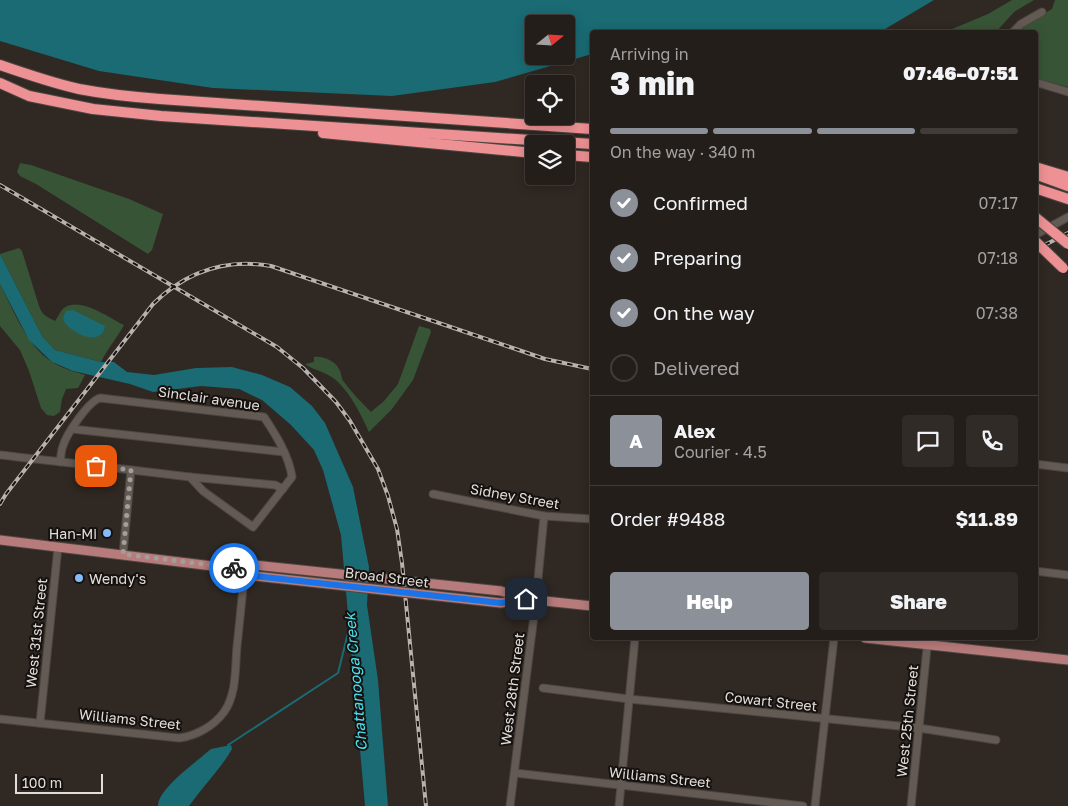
<!DOCTYPE html>
<meta charset="utf-8">
<style>
body{margin:0;font-family:"Golos Text",sans-serif;background:#302b27;color:#f1f3f6;height:100vh;display:flex;flex-direction:column;font-size:19px;white-space:nowrap}
*{box-sizing:border-box;margin:0}
p{font-size:16px;color:#a3a2a2}
.icon{flex:none;width:28px;height:28px;fill:none;stroke:currentColor;stroke-width:2;stroke-linecap:round;stroke-linejoin:round}
.map{position:relative;flex:1;overflow:hidden}
.details{position:absolute;left:590px;top:30px;width:448px;height:610px;display:flex;flex-direction:column;background:#241e1a;border-radius:5px;box-shadow:0 2px 12px #0003,0 0 0 1px #413c39}
.details>*{flex:none}
.needle{width:32px;rotate:72deg}
.fabs{position:absolute;left:525px;top:15px;display:grid;gap:10px}
.fabs a{display:grid;place-items:center;width:50px;height:50px;border-radius:5px;background:#241e1a;box-shadow:0 2px 12px #0003,0 0 0 1px #413c39;font-size:25px}
.scale{position:absolute;left:15px;bottom:12px;width:88px;box-sizing:border-box;padding-left:5px;border:2px solid #e3ddda;border-top:0;font-size:14px;line-height:18px;white-space:nowrap;color:#e3ddda;-webkit-text-stroke:4px #15110f;paint-order:stroke}
.pin{position:absolute;display:grid;place-items:center;width:42px;height:42px;color:#fff;margin:-21px;border-radius:10px;box-shadow:0 2px 8px #0006}
.courier{position:absolute;display:grid;place-items:center;width:50px;height:50px;margin:-25px;border:4px solid #1a73e8;border-radius:50%;background:#fff;color:#222;box-shadow:0 1px 6px #0007}
.overview em{font-style:normal;font-weight:800}
.overview div{display:flex;flex-direction:column-reverse}
.overview{display:flex;align-items:center;justify-content:space-between;height:85px;padding:0 20px}
h1{font-size:32px;font-weight:800;line-height:38px}
.bar{display:grid;grid-template-columns:repeat(4,1fr);gap:8px 5px;align-content:center;height:60px;padding:0 20px}
.bar i{height:6px;border-radius:4px;background:#413c39}
.bar .current{background:#8c9099}
.bar p{grid-column:span 4}
.line{display:flex;align-items:center;gap:12px;padding:0 20px;border-top:1px solid #413c39}
.line div{flex:1}
.round{display:grid;place-items:center;flex:none;width:52px;height:52px;border-radius:5px;background:#302b27}
ol{padding:0 20px;list-style:none}
li{display:flex;align-items:center;gap:15px;height:55px}
li p{margin-inline-start:auto}
li .icon{padding:5px;border-radius:50%;background:#8c9099;color:#fff;stroke-width:4}
li:last-child{color:#a3a2a2}
li i{width:28px;height:28px;border:2px solid #413c39;border-radius:50%}
.cta{display:flex;gap:10px;margin-top:auto;padding:10px 20px}
.cta a{flex:1;height:58px;border-radius:5px;background:#8c9099;color:#fff;font-size:20px;font-weight:800;line-height:58px;text-align:center}
.cta a+a{background:#302b27;color:#f1f3f6}
.map>svg:first-child{display:block}
</style>
<div class="map">
<svg width="1068" height="806" viewBox="0 0 1068 806">
<rect width="100%" height="100%" fill="#302822"/>
<g fill="#385436">
<polygon points="1012,0 1034,0 1014,12 996,32 945,32 988,14"/>
<polygon points="1055,0 1068,0 1068,87 1035,78 1035,32 1018,32 1026,24 1052,9"/>
<polygon points="20,163 31,165 129,199 163,214 152,250 148,254 36,184 20,176 17,172"/>
<path d="M19 248 22 251 39 306C42 315 47 317 55 321 58 317 60 311 64 308 81 296 110 319 124 325 117 338 108 348 101 362L55 350 42 336 0 254Z"/>
<path d="M0 284C14 311 26 345 52 362 62 368 75 372 85 375L78 388 66 389 62 399 60 412 54 416 47 415 41 408 29 371 20 350 0 326Z"/>
<path d="M419 326 430 329 431 332 413 380 392 409 369 432C361 414 347 386 330 376 322 371 311 369 305 364L314 362V357C324 356 336 361 340 371 342 375 341 379 344 382 352 393 362 403 371 412L384 401 398 384Z"/>
</g>
<g fill="#1a6b74" fill-rule="evenodd">
<path d="M0 0H934L880 32H592V54L495 82 392 96 213 88 99 71 0 41ZM534 24H566V56H534Z"/>
<polygon points="0,254 42,336 55,350 101,362 114,362 127,372 154,375 196,368 232,367 262,375 290,387 312,406 325,423 353,487 369,567 367,605 378,680 388,806 365,806 341,535 323,470 314,450 291,425 262,400 239,389 201,386 153,392 130,384 73,371 52,362 29,340 0,284"/>
<path d="M73 310 105 326C102 349 66 332 63 318L66 311Z"/>
<path d="M231 745 232 749C220 770 203 786 189 806H158C158 789 194 764 206 753L211 749Z"/>
</g>
<g fill="none" stroke-linecap="round" stroke-linejoin="round">
<polyline stroke="#1a6b74" stroke-width="2" points="228,745 338,673 349,629 352,628"/>
<g stroke="#4d4641" stroke-width="9">
<g id="minor">
<polyline points="1013,32 1021,24 1042,12"/>
<polyline points="1035,82 1068,92"/>
<polyline points="1035,235 1068,217"/>
<polyline points="72,429 284,452"/>
<path d="M0 455C63 462 127 469 190 477L203 491 253 527 292 477C289 456 276 435 264 417L100 398C88 402 67 433 63 446 61 450 61 457 60 462"/>
<polyline points="1035,464 1068,468"/>
<polyline points="190,477 275,485 283,489"/>
<polyline points="433,494 544,516 592,519"/>
<polyline points="123,554 131,470"/>
<polyline points="1035,571 1068,575"/>
<polyline points="543,688 629,699 919,728 996,740"/>
<path d="M0 719 179 738C196 736 214 726 224 712 237 694 235 667 237 646 240 620 242 595 245 570"/>
<polyline points="40,723 58,547"/>
<polyline points="515,773 803,806"/>
<polyline points="510,806 536,600 544,516"/>
<polyline points="619,806 635,638"/>
<polyline points="815,806 834,638"/>
<polyline points="911,806 928,638"/>
</g>
</g>
<g stroke="#4d4641" stroke-width="11">
<g id="major">
<polyline points="0,540 245,570"/>
<polyline points="526,599 592,606"/>
<polyline points="865,638 1068,660"/>
</g>
</g>
<g stroke="#4d4641" stroke-width="12">
<g id="highway">
<path d="M0 65C26 74 52 83 79 89 105 94 133 97 160 99L592 129"/>
<polyline points="0,83 29,96 93,109 161,116 592,144"/>
<polyline points="323,133 534,153"/>
<polyline points="566,155 592,157"/>
<polyline points="1035,167 1068,177"/>
<polyline points="1035,174 1068,186"/>
<polyline points="1035,188 1068,199"/>
</g>
</g>
<use href="#minor" stroke="#635a54" stroke-width="7"/>
<use href="#major" stroke="#b67b7a" stroke-width="9"/>
<use href="#highway" stroke="#ee9194" stroke-width="10"/>
<g stroke="#b8b1ad" stroke-width="4">
<g id="rail">
<polyline points="0,185 277,347 303,368 336,402 350,421 378,469 388,496 397,529 402,563 426,806"/>
<polyline points="1035,250 1068,233"/>
<path d="M0 504 6 494 153 304C186 272 224 258 271 266L545 359 592 369"/>
</g>
</g>
<use href="#rail" stroke="#15110f" stroke-width="2" stroke-dasharray="5.5" stroke-linecap="butt"/>
<g stroke="#4d4641" stroke-width="11" stroke-linecap="butt">
<g id="major-bridge">
<polyline points="245,570 255,576 501,603 526,599"/>
<polyline points="245,570 254,565 501,591 524,598"/>
</g>
</g>
<g stroke="#4d4641" stroke-width="12" stroke-linecap="butt">
<g id="highway-bridge">
<polyline points="1035,217 1068,244"/>
<polyline points="1035,241 1063,268"/>
</g>
</g>
<use href="#major-bridge" stroke="#b67b7a" stroke-width="9"/>
<use href="#highway-bridge" stroke="#ee9194" stroke-width="10"/>
</g>
<g fill="none" stroke-linecap="round" stroke-linejoin="round">
<polyline stroke="#a49e9a" stroke-width="5" stroke-dasharray="0 9" points="96,466 131,470 123,554 234,568"/>
<polyline stroke="#1a73e8" stroke-width="6" points="234,568 245,570 254,576 501,603 526,599"/>
</g>
<g fill="#85bbfb" stroke="#15110f" stroke-width="2">
<circle cx="107" cy="533" r="5"/>
<circle cx="79" cy="578" r="5"/>
</g>
<g text-anchor="middle" dominant-baseline="central" stroke-width="4" stroke-linejoin="round" paint-order="stroke">
<g font-size="14" fill="#e3ddda" stroke="#15110f">
<text transform="translate(209 398) rotate(8)">Sinclair avenue</text>
<text transform="translate(515 496) rotate(10)">Sidney Street</text>
<text transform="translate(387 577) rotate(7)">Broad Street</text>
<text transform="translate(36 633) rotate(-84)">West 31st Street</text>
<text transform="translate(512 689) rotate(-83)">West 28th Street</text>
<text transform="translate(771 701) rotate(6)">Cowart Street</text>
<text transform="translate(130 719) rotate(6)">Williams Street</text>
<text transform="translate(907 721) rotate(-84)">West 25th Street</text>
<text transform="translate(660 777) rotate(6)">Williams Street</text>
</g>
<g font-size="14" fill="#e3ddda" stroke="#15110f" text-anchor="end">
<text x="97" y="533">Han-Mi</text>
<text x="89" y="578" text-anchor="start">Wendy's</text>
</g>
<g font-size="15" font-style="italic" fill="#4adfef" stroke="#15110f">
<text transform="translate(355 682) rotate(-95)">Chattanooga Creek</text>
</g>
</g>
</svg>
<div class="fabs">
<a><svg class="needle" viewBox="-14 -14 28 28"><path d="M0-13l5 13h-10z" fill="#e53935"/><path d="M0 13l5-13h-10z" fill="#a3a2a2"/></svg></a>
<a><svg class="icon" aria-label="locate" viewBox="0 0 24 24"><circle cx="12" cy="12" r="6"/><path d="M12 2v4M12 18v4M2 12h4M18 12h4"/></svg></a>
<a><svg class="icon" aria-label="layers" viewBox="0 0 24 24"><path d="M12 4l9 5-9 5-9-5zM3 14l9 5 9-5"/></svg></a>
</div>
<div class="scale">100 m</div>
<div class="pin" style="left:96px;top:466px;background:#ea580c"><svg class="icon" aria-label="bag" viewBox="0 0 24 24"><path d="M5 8h14l-1 12H6zM9 8a3 3 0 0 1 6 0"/></svg></div>
<div class="pin" style="left:526px;top:599px;background:#1f2937"><svg class="icon" aria-label="home" viewBox="0 0 24 24"><path d="M3 11l9-7 9 7M6 9v11h12V9"/></svg></div>
<div class="courier" style="left:234px;top:568px"><svg class="icon" aria-label="bike" viewBox="0 0 24 24"><circle cx="6" cy="16" r="4"/><circle cx="18" cy="16" r="4"/><path d="M6 16l4-8h5l3 8M10 8l3 8H6M13 5h3"/></svg></div>
<section class="details">
<div class="overview"><div><h1>3 min</h1><p>Arriving in</p></div><em>07:46–07:51</em></div>
<div class="bar"><i class="current"></i><i class="current"></i><i class="current"></i><i></i><p>On the way · 340 m</p></div>
<ol>
<li><svg class="icon" aria-label="check" viewBox="0 0 24 24"><path d="M5 12l5 5 9-10"/></svg>Confirmed<p>07:17</p></li>
<li><svg class="icon" aria-label="check" viewBox="0 0 24 24"><path d="M5 12l5 5 9-10"/></svg>Preparing<p>07:18</p></li>
<li><svg class="icon" aria-label="check" viewBox="0 0 24 24"><path d="M5 12l5 5 9-10"/></svg>On the way<p>07:38</p></li>
<li><i></i>Delivered</li>
</ol>
<div class="line" style="height:90px"><b class="round" style="background:#8c9099;color:#fff">A</b><div><b>Alex</b><p>Courier · 4.5</p></div><a class="round"><svg class="icon" aria-label="chat" viewBox="0 0 24 24"><path d="M4 5h16v11H9l-5 4z"/></svg></a><a class="round"><svg class="icon" aria-label="phone" viewBox="0 0 24 24"><path d="M5 4h4l2 5-3 2q2 4 5 5l2-3 5 2v4C11 20 4 13 5 4z"/></svg></a></div>
<div class="line" style="height:65px"><div>Order #9488</div><b>$11.89</b></div>
<div class="cta"><a>Help</a><a>Share</a></div>
</section>
</div>
